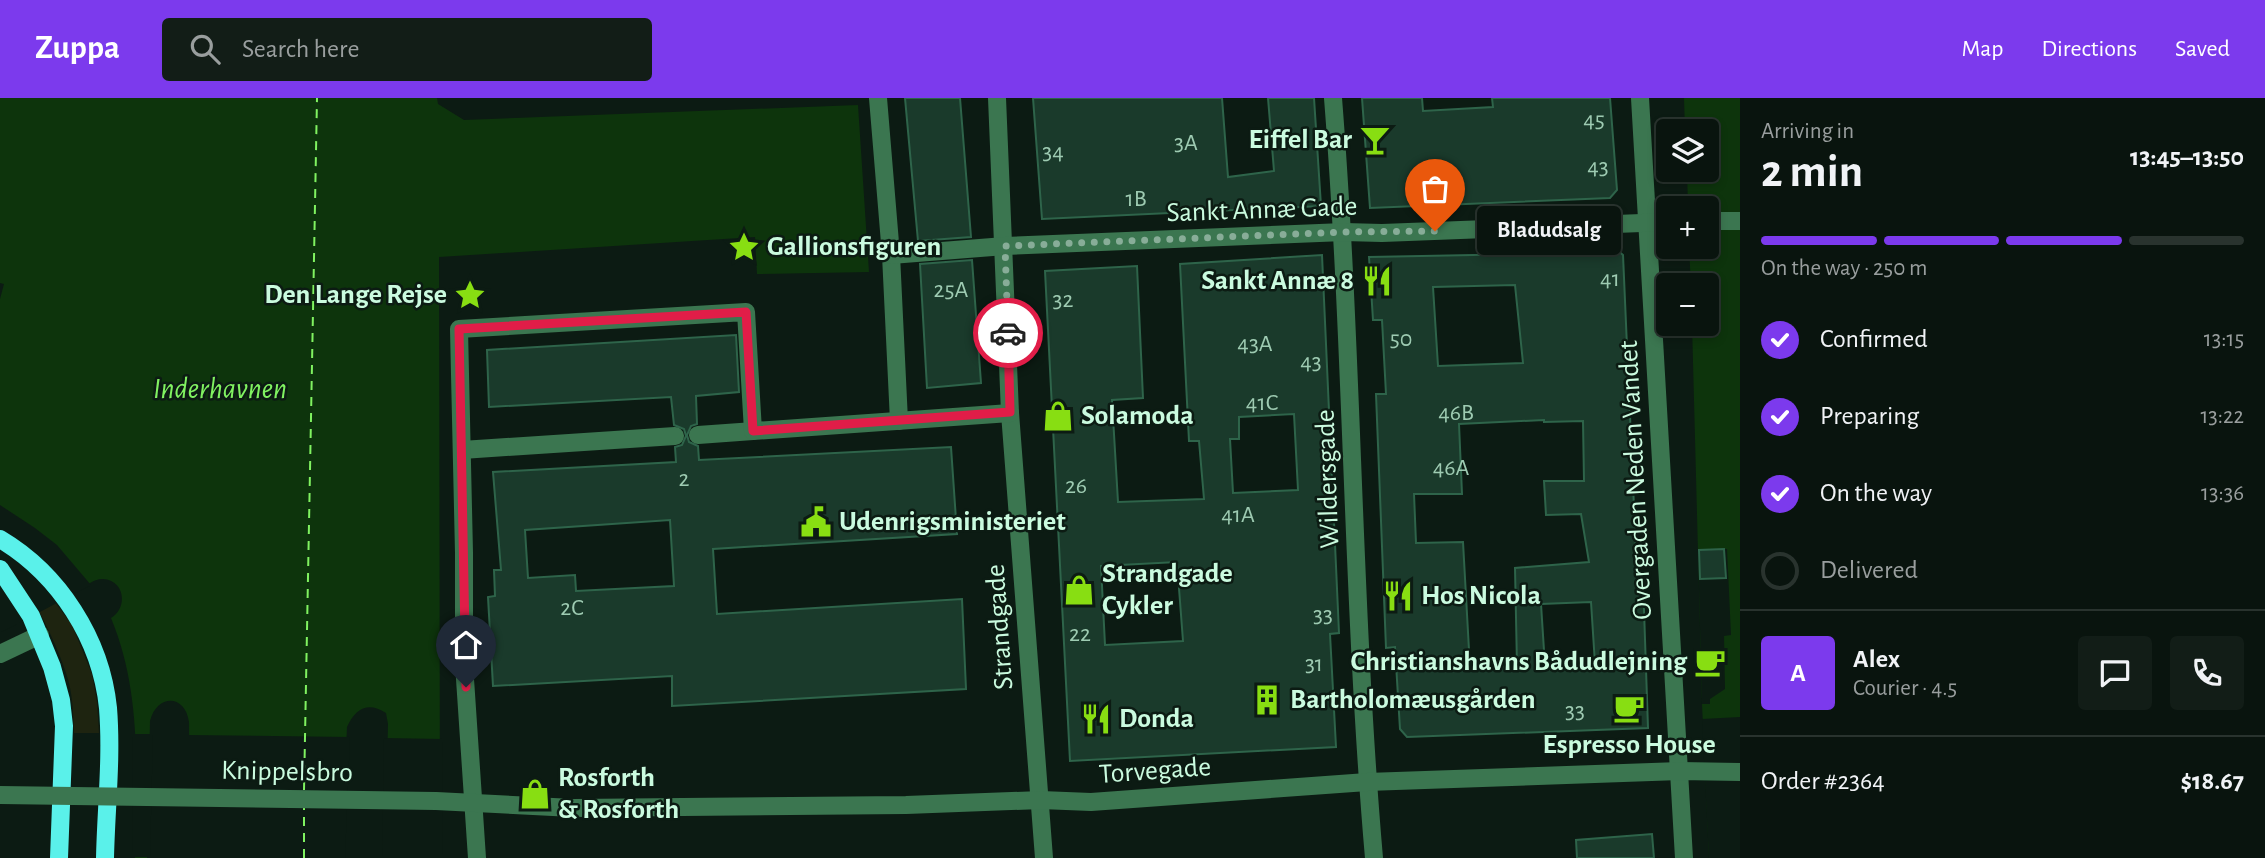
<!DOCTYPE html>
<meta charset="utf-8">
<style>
body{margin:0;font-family:"Alegreya Sans",sans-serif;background:#121d17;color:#f1f3f6;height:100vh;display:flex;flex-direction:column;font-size:26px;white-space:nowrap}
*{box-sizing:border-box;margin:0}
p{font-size:23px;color:#999e9e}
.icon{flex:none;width:38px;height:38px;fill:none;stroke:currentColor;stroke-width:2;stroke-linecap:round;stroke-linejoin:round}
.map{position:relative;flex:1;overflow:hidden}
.panel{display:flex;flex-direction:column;background:#09140e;width:525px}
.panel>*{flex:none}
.fabs{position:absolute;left:1656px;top:21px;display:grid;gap:14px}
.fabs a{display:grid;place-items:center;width:63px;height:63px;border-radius:7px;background:#09140e;box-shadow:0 4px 10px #0003,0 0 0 2px #29332e;font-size:35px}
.pin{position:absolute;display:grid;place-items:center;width:60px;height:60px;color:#fff;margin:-72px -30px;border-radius:50% 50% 50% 0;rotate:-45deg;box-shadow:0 0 7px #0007}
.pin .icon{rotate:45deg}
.courier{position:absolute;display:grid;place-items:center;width:70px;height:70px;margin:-35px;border:5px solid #e11d48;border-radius:50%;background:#fff;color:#222;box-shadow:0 2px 9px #0007}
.bubble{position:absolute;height:49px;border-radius:7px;background:#09140e;box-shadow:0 4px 10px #0003,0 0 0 2px #29332e;font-size:23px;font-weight:700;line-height:49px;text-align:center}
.head em{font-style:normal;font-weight:700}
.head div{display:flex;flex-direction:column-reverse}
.head{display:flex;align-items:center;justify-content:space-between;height:119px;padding:0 21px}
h1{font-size:46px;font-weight:700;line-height:52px}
.bar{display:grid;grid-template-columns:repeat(4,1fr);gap:10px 7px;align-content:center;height:84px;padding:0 21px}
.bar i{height:9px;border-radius:5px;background:#29332e}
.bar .on{background:#7c3aed}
.bar p{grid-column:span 4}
.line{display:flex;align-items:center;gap:18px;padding:0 21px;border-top:2px solid #29332e}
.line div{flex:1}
.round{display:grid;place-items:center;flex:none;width:74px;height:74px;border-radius:7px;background:#121d17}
ol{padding:0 21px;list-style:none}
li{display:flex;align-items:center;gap:21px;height:77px}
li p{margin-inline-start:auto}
li .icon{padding:7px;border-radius:50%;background:#7c3aed;color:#fff;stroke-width:4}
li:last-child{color:#999e9e}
li i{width:38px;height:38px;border:4px solid #29332e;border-radius:50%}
header{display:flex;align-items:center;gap:42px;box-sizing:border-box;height:98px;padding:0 35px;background:#7c3aed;color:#fff}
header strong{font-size:33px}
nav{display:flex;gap:38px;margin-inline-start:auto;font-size:24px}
.search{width:490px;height:63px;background:#121d17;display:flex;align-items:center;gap:18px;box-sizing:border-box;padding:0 24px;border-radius:7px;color:#999e9e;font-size:26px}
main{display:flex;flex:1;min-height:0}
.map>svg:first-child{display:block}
</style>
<header>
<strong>Zuppa</strong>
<div class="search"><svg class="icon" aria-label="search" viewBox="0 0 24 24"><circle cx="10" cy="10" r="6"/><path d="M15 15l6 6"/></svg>Search here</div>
<nav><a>Map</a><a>Directions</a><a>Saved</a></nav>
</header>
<main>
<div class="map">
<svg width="1740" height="760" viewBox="0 0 1740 760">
<rect width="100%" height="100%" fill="#0c1b13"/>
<path fill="#1e2410" d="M17 472 46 492 72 527 92 576 97 604 99 635H74C73 615 73 595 66 575 54 539 35 505 17 472Z"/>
<g fill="#0d340c">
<path d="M0 0H437L438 6 464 22 858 7 869 174 757 176 755 139 439 159 440 754 385 760 388 626 386 615C368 603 355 611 347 629L341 760H190L189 624C185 596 157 596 150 623L147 760H135C136 679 143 597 111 520 128 510 125 482 103 481 96 480 89 486 83 489 56 505 28 519 0 532V201L4 186 0 185Z"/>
<polygon points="1684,0 1740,0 1740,760 1709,760 1702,606 1692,226 1706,226 1706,187 1691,187 1689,149 1706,149 1706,110 1688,110 1687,72 1706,72 1706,33 1685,33"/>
</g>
<g fill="#0c1b13">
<polygon points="0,407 35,430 57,447 91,487 0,535"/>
<polygon points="1698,451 1727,451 1731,537 1724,538 1725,591 1710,601 1710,606 1702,606"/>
<polygon points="1740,619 1740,760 1709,760 1702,621"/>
<polygon points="133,636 153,636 150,759 132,759"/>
<polygon points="186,637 350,639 345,760 186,760"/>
<polygon points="384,640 443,641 442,760 382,760"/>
</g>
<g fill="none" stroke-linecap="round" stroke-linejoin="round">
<g stroke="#80f261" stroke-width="2" stroke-dasharray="9 7" stroke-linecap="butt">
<polyline points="304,692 317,0"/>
<polyline points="304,760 304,708"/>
</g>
</g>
<g fill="#1a3a2b" stroke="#2e644a" stroke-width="2" fill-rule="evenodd">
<polygon points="905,0 960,0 971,139 918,143"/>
<polygon points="1033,0 1222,0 1228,79 1274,73 1268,0 1314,0 1321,108 1042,121"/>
<polygon points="1362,0 1422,0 1423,13 1493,9 1492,0 1610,0 1617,92 1610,100 1370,110"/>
<path d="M1615 150 1623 157 1636 455 1638 482H1643L1648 630 1407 639 1400 631 1395 549 1386 550 1376 296H1386L1382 222H1373L1369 159 1527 156ZM1515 187 1523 265 1438 268 1433 189ZM1544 322V324L1583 323 1584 383H1544L1546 417 1581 416 1589 464 1515 470 1517 568 1470 570 1463 444 1416 445 1414 396H1462L1459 326ZM1591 504 1595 566 1545 568 1541 506Z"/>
<path d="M1322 157 1339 535 1330 536 1336 649 1070 663 1045 173 1137 168 1143 300 1112 302 1118 404 1204 401 1199 343H1189L1180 166ZM1294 316 1298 392 1233 395 1230 341H1239V319ZM1177 464 1183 543 1105 547 1101 468Z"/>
<polygon points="972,162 981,285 927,290 920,166"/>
<path d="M736 237 739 294 696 298 697 326 691 328 687 337 689 344 698 348 699 362 951 349 957 436 713 451 717 516 962 501 966 591 672 608V578L493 588 488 499 495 498 494 472H501L493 374 676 364 675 349 682 347 686 338 684 331 674 327 671 299 489 309 487 252ZM670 422 674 488 576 493 575 477 528 480 525 432Z"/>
<polygon points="1724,451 1726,480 1700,481 1699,452"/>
<polygon points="1652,736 1654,760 1577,760 1576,742"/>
</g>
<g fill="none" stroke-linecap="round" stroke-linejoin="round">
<g stroke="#3b7650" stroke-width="18">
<polyline points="878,0 891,157 899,323"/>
<polyline points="997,0 1010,315 1044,760"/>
<path d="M1333 0C1353 253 1352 507 1374 760"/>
<polyline points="1640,0 1684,760"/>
<polyline points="1706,123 1740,123"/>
<polyline points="891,157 1005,148 1344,134 1382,135 1668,124"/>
<polyline points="698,337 1010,315"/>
<polyline points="462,352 675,338"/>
<polyline points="0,556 40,537"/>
<polyline points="573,710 906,707 1041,702 1091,704 1367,684 1680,673 1740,674"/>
<polyline points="477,760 464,566 464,455 459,231 746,214 753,333"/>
</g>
<g stroke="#5af1ea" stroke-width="18">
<path d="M0 441C59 476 101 541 108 610 112 660 106 711 105 760"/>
<polyline points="0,471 31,518 52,569 61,602 64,628 59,760"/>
</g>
<polyline stroke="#3b7650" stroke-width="18" points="0,697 436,703 573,710"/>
</g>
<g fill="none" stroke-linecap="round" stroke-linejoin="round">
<polyline stroke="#88ad98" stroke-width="7" stroke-dasharray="0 12.6" points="1008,235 1005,148 1344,134 1435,133"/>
<polyline stroke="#e11d48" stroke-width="9" points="466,589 459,231 746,214 753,333 1010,314 1008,235"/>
</g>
<defs>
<g id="bar-bare" transform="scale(2.415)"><path d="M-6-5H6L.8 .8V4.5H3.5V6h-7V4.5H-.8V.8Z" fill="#88de12" stroke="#0c1b13" stroke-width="2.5" paint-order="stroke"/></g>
<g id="sight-bare" transform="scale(2.415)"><path d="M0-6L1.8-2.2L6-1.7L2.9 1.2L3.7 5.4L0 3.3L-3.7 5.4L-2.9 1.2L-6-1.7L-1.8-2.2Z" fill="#88de12" stroke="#0c1b13" stroke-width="2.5" paint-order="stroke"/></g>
<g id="restaurant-bare" transform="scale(2.415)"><path d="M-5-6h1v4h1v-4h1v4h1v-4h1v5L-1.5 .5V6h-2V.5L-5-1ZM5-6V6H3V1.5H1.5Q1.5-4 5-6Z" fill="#88de12" stroke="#0c1b13" stroke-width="2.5" paint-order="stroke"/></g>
<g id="shop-bare" transform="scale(2.415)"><path d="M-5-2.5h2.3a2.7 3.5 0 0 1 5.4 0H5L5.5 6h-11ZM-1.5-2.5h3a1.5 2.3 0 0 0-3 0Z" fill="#88de12" stroke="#0c1b13" stroke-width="2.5" paint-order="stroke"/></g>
<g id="civic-bare" transform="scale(2.415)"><path d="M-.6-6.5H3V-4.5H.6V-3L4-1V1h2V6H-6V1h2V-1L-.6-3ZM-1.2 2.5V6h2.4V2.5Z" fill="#88de12" stroke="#0c1b13" stroke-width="2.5" paint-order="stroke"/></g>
<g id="cafe-bare" transform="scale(2.415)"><path d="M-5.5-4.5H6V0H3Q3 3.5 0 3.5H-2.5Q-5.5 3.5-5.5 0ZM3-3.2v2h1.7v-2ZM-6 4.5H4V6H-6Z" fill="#88de12" stroke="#0c1b13" stroke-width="2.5" paint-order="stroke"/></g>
<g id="building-bare" transform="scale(2.415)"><path d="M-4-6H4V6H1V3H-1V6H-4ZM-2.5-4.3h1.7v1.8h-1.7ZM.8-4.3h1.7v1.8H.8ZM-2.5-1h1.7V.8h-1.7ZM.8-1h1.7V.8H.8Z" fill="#88de12" stroke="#0c1b13" stroke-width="2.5" paint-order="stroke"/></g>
</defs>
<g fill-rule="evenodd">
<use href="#bar-bare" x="1375" y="42"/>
<use href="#sight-bare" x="744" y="149"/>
<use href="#restaurant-bare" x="1377" y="183"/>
<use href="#sight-bare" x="470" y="197"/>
<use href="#shop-bare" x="1058" y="318"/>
<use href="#civic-bare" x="816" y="424"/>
<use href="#shop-bare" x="1079" y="492"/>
<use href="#restaurant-bare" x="1398" y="498"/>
<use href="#cafe-bare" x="1710" y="564"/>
<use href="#building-bare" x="1267" y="602"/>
<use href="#cafe-bare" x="1629" y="610"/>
<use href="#restaurant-bare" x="1096" y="621"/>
<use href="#shop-bare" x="535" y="696"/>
</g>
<g text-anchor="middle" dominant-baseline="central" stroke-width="5" stroke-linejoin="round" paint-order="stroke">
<g font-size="24" fill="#9ecbb2">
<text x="1594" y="22">45</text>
<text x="1186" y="45">3A</text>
<text x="1053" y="54">34</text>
<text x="1598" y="69">43</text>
<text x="1136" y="101">1B</text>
<text x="1610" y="181">41</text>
<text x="951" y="192">25A</text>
<text x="1063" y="202">32</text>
<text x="1401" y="241">50</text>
<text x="1255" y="246">43A</text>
<text x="1311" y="264">43</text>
<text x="1262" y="305">41C</text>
<text x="1456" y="315">46B</text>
<text x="1451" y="370">46A</text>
<text x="684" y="381">2</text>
<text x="1076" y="388">26</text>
<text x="1238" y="417">41A</text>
<text x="572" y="510">2C</text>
<text x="1323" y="517">33</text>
<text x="1080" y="536">22</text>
<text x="1314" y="566">31</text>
<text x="1575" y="613">33</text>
</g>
<g font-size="28" font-weight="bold" fill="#cafbdf" stroke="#0c1b13" text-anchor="start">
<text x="1352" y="42" text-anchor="end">Eiffel Bar</text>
<text x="767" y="149">Gallionsfiguren</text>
<text x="1354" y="183" text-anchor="end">Sankt Annæ 8</text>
<text x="447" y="197" text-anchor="end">Den Lange Rejse</text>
<text x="1081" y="318">Solamoda</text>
<text x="839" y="424">Udenrigsministeriet</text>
<text x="1102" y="476">Strandgade<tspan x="1102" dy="32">Cykler</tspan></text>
<text x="1421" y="498">Hos Nicola</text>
<text x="1687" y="564" text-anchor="end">Christianshavns Bådudlejning</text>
<text x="1290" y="602">Bartholomæusgården</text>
<text x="1119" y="621">Donda</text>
<text x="1629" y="647" text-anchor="middle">Espresso House</text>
<text x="558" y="680">Rosforth<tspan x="558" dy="32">&amp; Rosforth</tspan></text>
</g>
<g font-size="28" fill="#cafbdf" stroke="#0c1b13">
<text transform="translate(1262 112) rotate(-2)">Sankt Annæ Gade</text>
<text transform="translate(1328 381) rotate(-92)">Wildersgade</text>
<text transform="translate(1636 382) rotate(-93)">Overgaden Neden Vandet</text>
<text transform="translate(1000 529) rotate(-94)">Strandgade</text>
<text transform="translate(1155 673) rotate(-4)">Torvegade</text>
<text transform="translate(287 674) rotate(1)">Knippelsbro</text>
</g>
<g font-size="30" font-style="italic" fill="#80f261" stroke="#0c1b13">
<text x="220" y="291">Inderhavnen</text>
</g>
</g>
</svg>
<div class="fabs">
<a><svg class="icon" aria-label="layers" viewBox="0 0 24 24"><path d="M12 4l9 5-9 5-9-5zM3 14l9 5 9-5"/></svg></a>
<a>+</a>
<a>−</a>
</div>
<div class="pin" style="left:1435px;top:133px;background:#ea580c"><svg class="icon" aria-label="bag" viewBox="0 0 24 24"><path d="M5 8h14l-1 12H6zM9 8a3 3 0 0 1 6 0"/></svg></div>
<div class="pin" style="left:466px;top:589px;background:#1f2937"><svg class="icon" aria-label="home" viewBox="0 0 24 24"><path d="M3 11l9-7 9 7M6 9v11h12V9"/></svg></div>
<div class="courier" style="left:1008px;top:235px"><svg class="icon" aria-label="car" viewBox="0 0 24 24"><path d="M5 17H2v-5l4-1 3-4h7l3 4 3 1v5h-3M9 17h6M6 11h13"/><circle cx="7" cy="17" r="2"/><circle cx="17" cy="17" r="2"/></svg></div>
<div class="bubble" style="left:1477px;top:108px;width:144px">Bladudsalg</div>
</div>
<section class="panel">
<div class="head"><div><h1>2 min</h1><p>Arriving in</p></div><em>13:45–13:50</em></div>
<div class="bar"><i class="on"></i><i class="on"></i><i class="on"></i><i></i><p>On the way · 250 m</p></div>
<ol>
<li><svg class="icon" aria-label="check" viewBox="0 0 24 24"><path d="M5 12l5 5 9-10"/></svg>Confirmed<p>13:15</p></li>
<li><svg class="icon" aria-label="check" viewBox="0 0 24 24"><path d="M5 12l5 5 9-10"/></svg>Preparing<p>13:22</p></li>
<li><svg class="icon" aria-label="check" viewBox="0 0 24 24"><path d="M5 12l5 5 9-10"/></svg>On the way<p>13:36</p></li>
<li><i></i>Delivered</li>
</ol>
<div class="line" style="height:126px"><b class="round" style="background:#7c3aed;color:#fff">A</b><div><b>Alex</b><p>Courier · 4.5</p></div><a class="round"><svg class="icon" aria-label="chat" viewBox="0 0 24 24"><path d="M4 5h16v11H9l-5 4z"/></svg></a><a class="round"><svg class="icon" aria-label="phone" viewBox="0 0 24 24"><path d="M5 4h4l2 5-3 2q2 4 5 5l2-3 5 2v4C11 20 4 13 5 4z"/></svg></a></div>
<div class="line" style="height:91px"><div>Order #2364</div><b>$18.67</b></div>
</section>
</main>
